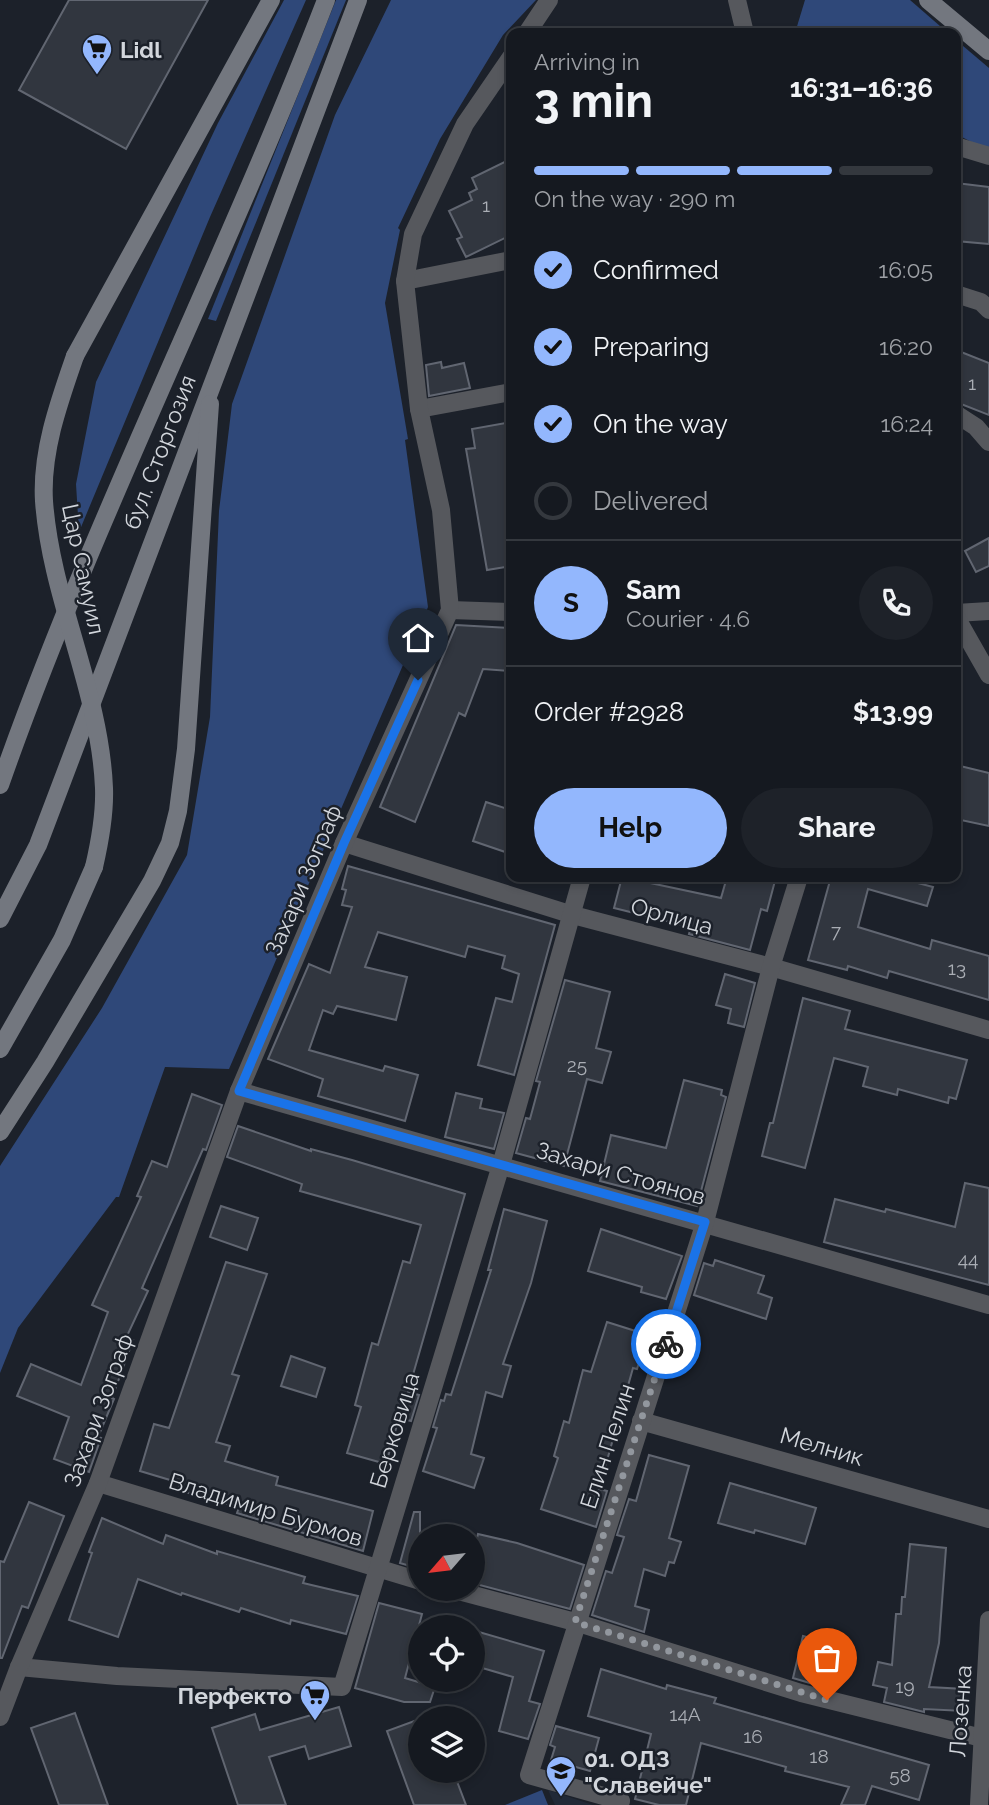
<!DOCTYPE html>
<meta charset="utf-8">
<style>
body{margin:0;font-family:Raleway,sans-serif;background:#1e2229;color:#f1f3f6;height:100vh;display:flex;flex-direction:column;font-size:26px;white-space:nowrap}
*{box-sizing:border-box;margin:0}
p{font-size:23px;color:#9da0a5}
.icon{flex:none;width:38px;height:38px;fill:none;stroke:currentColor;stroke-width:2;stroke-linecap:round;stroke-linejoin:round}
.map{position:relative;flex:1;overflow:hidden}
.side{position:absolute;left:506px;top:28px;width:455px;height:854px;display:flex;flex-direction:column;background:#151920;border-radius:14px;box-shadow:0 4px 10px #0003,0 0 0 2px #34383e}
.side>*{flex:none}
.needle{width:46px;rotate:242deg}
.tools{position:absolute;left:408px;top:1524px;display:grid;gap:14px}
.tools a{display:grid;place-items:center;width:77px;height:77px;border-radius:50%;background:#151920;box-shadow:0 4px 10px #0003,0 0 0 2px #34383e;font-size:35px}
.pin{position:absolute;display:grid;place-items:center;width:60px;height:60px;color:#fff;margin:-72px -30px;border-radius:50% 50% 50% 0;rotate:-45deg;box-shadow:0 0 7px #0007}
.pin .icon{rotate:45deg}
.courier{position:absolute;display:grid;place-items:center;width:70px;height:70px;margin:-35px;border:5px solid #1a73e8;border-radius:50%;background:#fff;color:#222;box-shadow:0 2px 9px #0007}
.overview em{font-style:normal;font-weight:700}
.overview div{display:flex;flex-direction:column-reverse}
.overview{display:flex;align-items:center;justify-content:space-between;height:119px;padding:0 28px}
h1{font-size:46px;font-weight:700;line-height:52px}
.bar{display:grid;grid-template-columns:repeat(4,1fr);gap:10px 7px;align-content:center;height:84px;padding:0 28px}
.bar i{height:9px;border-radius:5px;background:#34383e}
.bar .active{background:#93b7fd}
.bar p{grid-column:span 4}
.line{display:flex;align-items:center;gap:18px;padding:0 28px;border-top:2px solid #34383e}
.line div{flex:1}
.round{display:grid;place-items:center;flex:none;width:74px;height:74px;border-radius:37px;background:#1e2229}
ol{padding:0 28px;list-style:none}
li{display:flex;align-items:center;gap:21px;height:77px}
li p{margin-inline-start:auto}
li .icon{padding:7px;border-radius:50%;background:#93b7fd;color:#111;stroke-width:4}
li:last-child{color:#9da0a5}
li i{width:38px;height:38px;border:4px solid #34383e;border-radius:50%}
.primary-button{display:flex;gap:14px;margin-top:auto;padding:14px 28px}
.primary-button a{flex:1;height:80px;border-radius:42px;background:#93b7fd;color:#111;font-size:28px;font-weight:700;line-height:80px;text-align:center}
.primary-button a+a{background:#1e2229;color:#f1f3f6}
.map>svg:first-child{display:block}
</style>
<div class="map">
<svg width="989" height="1805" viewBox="0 0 989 1805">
<rect width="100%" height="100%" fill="#1c212a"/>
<polygon fill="#212937" points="548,1790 593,1805 555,1805"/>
<g fill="#2f4879">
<polygon points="284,0 306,0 210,217 79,532 76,484 96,382 218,123"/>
<polygon points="336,0 346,0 216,321 208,319"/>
<polygon points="391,0 536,0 503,35 440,139 398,228 400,230 385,303 408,439 405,440 428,607 229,1069 165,1067 119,1197 116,1197 18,1328 0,1373 0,1166 102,1008 187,855 210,717 219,511 232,404 335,115"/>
<polygon points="805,0 910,0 948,33 795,33"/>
<polygon points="956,40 989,68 989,151 956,134"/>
<polygon points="542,1790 548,1805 505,1805"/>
</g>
<g fill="#31363f" stroke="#616671" stroke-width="2">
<polygon points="69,0 208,0 126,149 19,90"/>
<polygon points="511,159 511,235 466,257 457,239 462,237 449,211 472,200 469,193 477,189 472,178"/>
<polygon points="956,183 989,187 989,244 956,241"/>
<polygon points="956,350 989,363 989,415 956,402"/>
<polygon points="441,362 442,368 464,363 470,388 429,396 426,365"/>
<polygon points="511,422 511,566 487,570 466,449 475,448 472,429"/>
<polygon points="989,538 989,566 976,572 965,551"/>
<polygon points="456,625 511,628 511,671 483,669 465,716 459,713 415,822 380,807"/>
<polygon points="956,765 989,773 989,826 956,819"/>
<polygon points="486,802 511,810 511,854 473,841"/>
<polygon points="348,866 555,925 514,1075 478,1065 496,998 512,1002 519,974 502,968 505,956 468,946 465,957 378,932 365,967 407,977 396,1020 337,1006 333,1014 323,1010 309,1050 383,1071 385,1066 418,1075 405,1121 318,1096 323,1079 268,1059 309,964 330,973 352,907 342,905 346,890 342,889"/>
<polygon points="622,877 721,898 727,877 776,877 767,911 761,909 750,950 689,934 691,927 614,908"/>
<polygon points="831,877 895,877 933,887 927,906 868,889 858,927 930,949 932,940 989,956 989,1000 889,971 887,978 848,966 847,970 808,960"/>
<polygon points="725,974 755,983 744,1027 728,1023 731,1009 716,1005"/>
<polygon points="565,980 610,992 596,1048 611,1052 602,1083 587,1079 564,1166 516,1153 526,1118 530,1119 540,1082 536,1081"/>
<polygon points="803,998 850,1011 845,1029 967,1060 956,1099 949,1097 948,1103 898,1089 897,1095 863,1086 868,1067 834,1058 805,1168 762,1156 770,1123 773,1123"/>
<polygon points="684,1080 722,1090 721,1095 726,1097 697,1206 600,1181 611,1135 666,1148"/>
<polygon points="456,1093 482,1099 480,1108 504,1113 494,1149 445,1137"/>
<polygon points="192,1094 222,1105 206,1150 203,1149 142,1288 148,1291 126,1338 133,1340 112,1398 114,1399 98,1437 101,1438 89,1472 54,1459 69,1417 17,1396 31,1364 81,1385 108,1312 92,1305 141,1197 137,1196 152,1161 167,1167"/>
<polygon points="238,1126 311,1151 311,1149 352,1160 465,1194 408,1392 419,1395 411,1421 399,1418 386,1464 347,1453 361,1407 355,1405 372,1343 378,1345 403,1261 410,1263 421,1225 300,1191 302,1184 227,1157"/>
<polygon points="965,1183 989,1188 989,1285 824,1242 835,1199 885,1212 886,1209 955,1227"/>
<polygon points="221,1206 258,1218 247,1250 210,1237"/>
<polygon points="504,1209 547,1221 531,1283 503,1364 511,1366 502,1397 486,1392 471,1454 484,1458 474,1488 423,1471 437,1428 433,1427 441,1400 444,1401 446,1394 451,1395 491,1270 488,1270"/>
<polygon points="601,1229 682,1256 666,1299 641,1292 642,1287 588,1271"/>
<polygon points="715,1260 764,1276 758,1293 772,1298 766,1319 694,1295 704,1263 713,1266"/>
<polygon points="226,1262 267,1274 232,1374 239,1376 216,1442 230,1446 225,1461 278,1477 276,1485 373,1511 363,1551 237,1513 239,1507 178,1490 180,1483 140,1471 154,1424 169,1428"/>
<polygon points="607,1322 648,1335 637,1369 633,1368 599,1489 607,1491 596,1527 541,1509 558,1458 554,1456 564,1421 569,1423 583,1370 591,1372"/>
<polygon points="291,1356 325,1368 316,1397 281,1386"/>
<polygon points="649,1455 689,1466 669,1538 681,1542 674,1563 669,1562 665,1576 644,1569 635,1606 649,1610 644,1632 592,1615 606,1571 612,1573 624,1537 617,1535 629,1499 636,1501"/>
<polygon points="730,1483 816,1508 805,1544 755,1530 754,1533 718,1523"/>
<polygon points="29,1502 64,1516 28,1608 22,1606 2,1658 0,1658 0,1561 4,1562"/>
<polygon points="414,1512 420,1512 420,1569 400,1563"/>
<polygon points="102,1518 163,1544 166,1535 217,1554 217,1551 305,1577 303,1583 358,1596 346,1634 291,1620 290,1624 241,1608 239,1612 182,1593 181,1595 138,1579 118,1637 69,1620 92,1553 89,1552"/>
<polygon points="478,1534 517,1543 584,1565 570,1609 472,1583 472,1558"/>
<polygon points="910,1544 946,1548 939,1643 929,1687 965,1689 964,1711 924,1709 924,1712 884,1702 887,1688 873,1685 878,1662 892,1665 896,1614 901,1614 902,1597 905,1597"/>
<polygon points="379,1603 422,1614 405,1678 435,1687 430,1702 404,1702 355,1688"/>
<polygon points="472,1630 544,1651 529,1701 540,1704 528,1739 499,1731 513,1677 472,1665"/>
<polygon points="803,1636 841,1646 830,1689 793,1678"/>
<polygon points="601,1669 666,1689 667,1685 716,1698 714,1703 929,1765 919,1800 872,1786 865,1805 841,1805 849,1787 785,1771 786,1767 701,1743 686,1805 659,1805 635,1799 651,1734 588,1716"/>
<polygon points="339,1707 351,1746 309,1759 305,1746 269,1757 286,1805 238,1805 212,1728 255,1714 260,1730"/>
<polygon points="75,1713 108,1805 59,1805 46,1769 31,1728"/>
<polygon points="420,1719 420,1771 453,1771 466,1805 414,1805 387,1731"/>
<polygon points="556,1726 599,1738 590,1771 551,1760 555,1747 550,1745"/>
</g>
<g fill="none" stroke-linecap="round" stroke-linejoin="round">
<g stroke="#56585d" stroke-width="18">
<polyline points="737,0 745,33"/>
<polyline points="527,33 549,0"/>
<polyline points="956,146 989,156"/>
<polyline points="405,281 511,260"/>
<polyline points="956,294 981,302 989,310"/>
<polyline points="419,409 511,392"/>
<polyline points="956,414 976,427 989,442"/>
<polyline points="450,610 511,612"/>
<polyline points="956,613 989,611"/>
<polyline points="956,617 989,675"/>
<polyline points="344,843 573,915 771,967 989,1030"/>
<polyline points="239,1091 989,1305"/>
<polyline points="641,1421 989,1519"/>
<polyline points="98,1483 420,1581"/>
<polyline points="451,1589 575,1622 801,1693 982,1738"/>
<polyline points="19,1667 117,1676 342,1687 501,1165 582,877"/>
<polyline points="0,1717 19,1667 98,1483 239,1091 344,843 450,610 441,510 419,409 405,281 413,234 465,124 511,57"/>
<polyline points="621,1801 529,1775 705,1222 771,967 799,877"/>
<polyline points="979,1805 989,1620"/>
</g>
<g stroke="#73777f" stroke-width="18">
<polyline points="928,0 989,51"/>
<polyline points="75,356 271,0"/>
<path d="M0 785C94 517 224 264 326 0"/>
<polyline points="0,919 38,845 358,0"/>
<polyline points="0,1049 62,940 94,867"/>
<polyline points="0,1132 45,1062 152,881 170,843 178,811 186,749 210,404"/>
</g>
<path stroke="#73777f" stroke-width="18" d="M75 356C59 402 41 452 44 501 51 599 100 690 104 788 105 815 100 841 94 867"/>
</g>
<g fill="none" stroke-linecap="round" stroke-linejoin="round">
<polyline stroke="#92979e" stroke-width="7" stroke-dasharray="0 12.6" points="666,1344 575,1622 827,1700"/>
<polyline stroke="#1a73e8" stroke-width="9" points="418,680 344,843 239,1091 705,1222 666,1344"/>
</g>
<defs>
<g id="supermarket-pin" transform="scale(1.575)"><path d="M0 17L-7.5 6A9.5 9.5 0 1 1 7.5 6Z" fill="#93b7fd" stroke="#1c212a"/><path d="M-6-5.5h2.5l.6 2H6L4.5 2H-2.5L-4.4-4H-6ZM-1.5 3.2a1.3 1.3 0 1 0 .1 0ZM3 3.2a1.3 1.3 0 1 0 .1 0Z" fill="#111"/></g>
<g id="school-pin" transform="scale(1.575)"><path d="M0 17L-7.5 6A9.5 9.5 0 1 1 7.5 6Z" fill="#93b7fd" stroke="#1c212a"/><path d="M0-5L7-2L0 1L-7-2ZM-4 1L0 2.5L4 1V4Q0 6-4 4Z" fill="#111"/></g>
</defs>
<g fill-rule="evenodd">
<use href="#supermarket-pin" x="97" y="49"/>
<use href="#supermarket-pin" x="315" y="1695"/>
<use href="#school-pin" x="561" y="1771"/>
</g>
<g text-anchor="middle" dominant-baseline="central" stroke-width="5" stroke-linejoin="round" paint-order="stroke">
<g font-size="19" fill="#aaaeb5">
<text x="486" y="205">1</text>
<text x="972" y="383">1</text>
<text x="836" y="931">7</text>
<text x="957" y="968">13</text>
<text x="577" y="1065">25</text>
<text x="968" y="1259">44</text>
<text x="905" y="1686">19</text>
<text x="685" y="1714">14А</text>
<text x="753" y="1736">16</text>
<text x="819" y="1756">18</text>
<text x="900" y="1775">58</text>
</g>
<g font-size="23" font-weight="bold" fill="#d2d6dc" stroke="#1c212a" text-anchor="start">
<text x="120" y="49">Lidl</text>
<text x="292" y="1695" text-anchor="end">Перфекто</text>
<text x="584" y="1758">01. ОДЗ<tspan x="584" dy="26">"Славейче"</tspan></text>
</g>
<g font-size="23" fill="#d2d6dc" stroke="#1c212a">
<text transform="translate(159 452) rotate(-69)">бул. Сторгозия</text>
<text transform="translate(84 569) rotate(78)">Цар Самуил</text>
<text transform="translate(303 880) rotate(-67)">Захари Зограф</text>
<text transform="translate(672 916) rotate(15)">Орлица</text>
<text transform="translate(621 1173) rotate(16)">Захари Стоянов</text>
<text transform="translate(98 1410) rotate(-70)">Захари Зограф</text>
<text transform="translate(394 1430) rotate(-73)">Берковица</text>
<text transform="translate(607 1446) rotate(-72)">Елин Пелин</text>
<text transform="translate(822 1446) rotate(16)">Мелник</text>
<text transform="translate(266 1509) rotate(17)">Владимир Бурмов</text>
<text transform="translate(960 1711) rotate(-86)">Лозенка</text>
</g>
</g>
</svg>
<div class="tools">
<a><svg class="needle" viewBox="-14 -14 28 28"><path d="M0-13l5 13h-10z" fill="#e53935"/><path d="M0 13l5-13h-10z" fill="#9da0a5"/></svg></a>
<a><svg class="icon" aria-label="locate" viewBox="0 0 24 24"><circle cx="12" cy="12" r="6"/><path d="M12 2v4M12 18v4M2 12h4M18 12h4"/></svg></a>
<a><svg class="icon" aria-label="layers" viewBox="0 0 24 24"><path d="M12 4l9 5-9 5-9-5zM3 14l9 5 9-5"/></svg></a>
</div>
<div class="pin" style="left:827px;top:1700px;background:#ea580c"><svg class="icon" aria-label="bag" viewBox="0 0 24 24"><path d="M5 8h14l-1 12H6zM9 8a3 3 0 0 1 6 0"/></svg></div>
<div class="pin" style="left:418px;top:680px;background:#1f2937"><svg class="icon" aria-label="home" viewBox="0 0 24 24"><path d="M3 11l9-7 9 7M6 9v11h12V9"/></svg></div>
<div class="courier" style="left:666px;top:1344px"><svg class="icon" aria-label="bike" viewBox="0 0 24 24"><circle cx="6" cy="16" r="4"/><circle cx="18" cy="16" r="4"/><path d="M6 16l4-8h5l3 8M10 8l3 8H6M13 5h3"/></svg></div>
<section class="side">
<div class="overview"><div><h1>3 min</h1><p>Arriving in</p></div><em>16:31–16:36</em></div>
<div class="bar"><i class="active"></i><i class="active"></i><i class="active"></i><i></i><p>On the way · 290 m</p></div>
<ol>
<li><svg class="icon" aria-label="check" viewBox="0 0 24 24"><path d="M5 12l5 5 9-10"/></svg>Confirmed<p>16:05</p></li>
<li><svg class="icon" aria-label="check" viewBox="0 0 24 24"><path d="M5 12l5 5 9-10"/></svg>Preparing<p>16:20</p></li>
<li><svg class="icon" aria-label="check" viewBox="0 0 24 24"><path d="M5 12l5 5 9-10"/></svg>On the way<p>16:24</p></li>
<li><i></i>Delivered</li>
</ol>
<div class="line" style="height:126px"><b class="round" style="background:#93b7fd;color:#111">S</b><div><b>Sam</b><p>Courier · 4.6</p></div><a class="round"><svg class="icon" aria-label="phone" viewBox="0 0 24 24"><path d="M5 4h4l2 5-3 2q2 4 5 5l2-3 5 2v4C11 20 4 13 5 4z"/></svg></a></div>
<div class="line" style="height:91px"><div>Order #2928</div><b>$13.99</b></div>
<div class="primary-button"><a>Help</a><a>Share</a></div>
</section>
</div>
